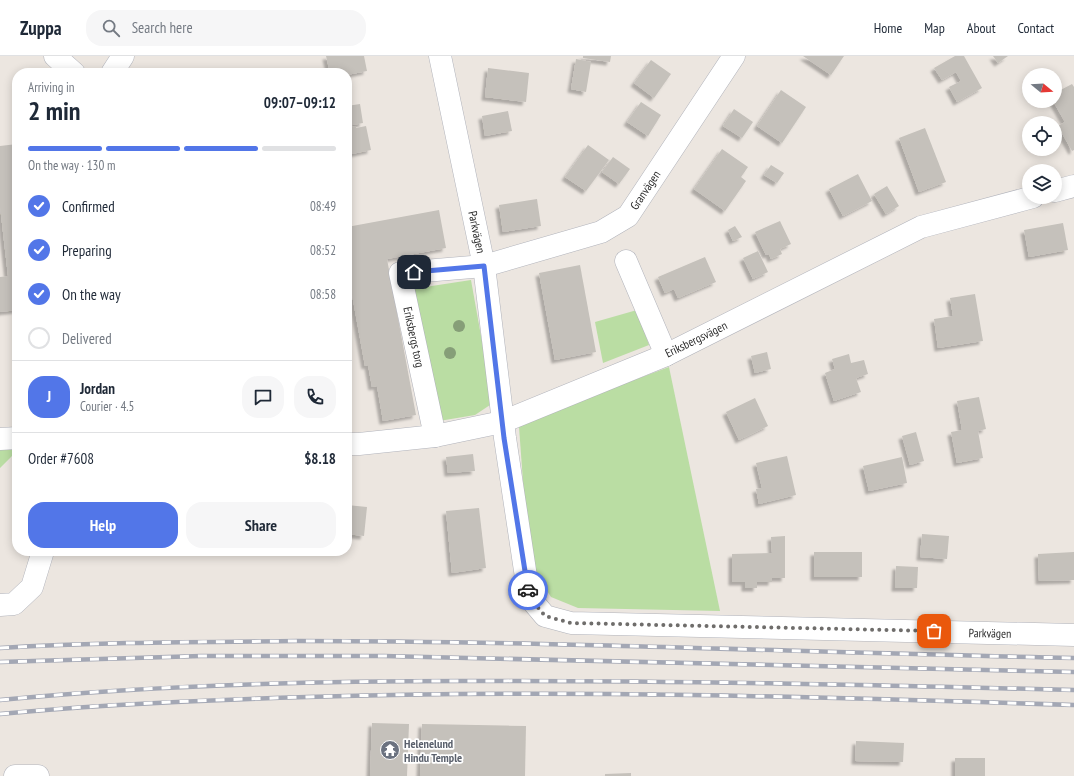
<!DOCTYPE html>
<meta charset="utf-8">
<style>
body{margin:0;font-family:"PT Sans Narrow",sans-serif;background:#f6f6f7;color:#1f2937;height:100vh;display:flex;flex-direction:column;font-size:15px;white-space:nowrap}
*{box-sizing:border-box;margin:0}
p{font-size:13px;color:#747a83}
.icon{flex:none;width:22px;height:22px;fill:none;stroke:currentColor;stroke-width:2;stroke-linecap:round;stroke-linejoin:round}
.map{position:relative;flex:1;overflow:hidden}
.side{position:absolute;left:12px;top:12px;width:340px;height:488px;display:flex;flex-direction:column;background:#fff;border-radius:16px;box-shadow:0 2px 10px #0003}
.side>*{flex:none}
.needle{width:26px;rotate:108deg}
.fabs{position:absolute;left:1022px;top:12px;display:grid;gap:8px}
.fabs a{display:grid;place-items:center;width:40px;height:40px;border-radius:50%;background:#fff;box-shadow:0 2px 10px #0003;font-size:20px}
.pin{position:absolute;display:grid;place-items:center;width:34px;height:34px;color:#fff;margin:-17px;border-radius:8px;box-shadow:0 2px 6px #0006}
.courier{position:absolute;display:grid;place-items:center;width:40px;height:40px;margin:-20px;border:3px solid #5276e8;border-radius:50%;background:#fff;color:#222;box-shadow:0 1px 5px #0007}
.headline em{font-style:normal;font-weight:800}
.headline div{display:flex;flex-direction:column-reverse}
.headline{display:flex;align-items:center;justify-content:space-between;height:68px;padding:0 16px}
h1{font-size:26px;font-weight:800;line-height:30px}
.bar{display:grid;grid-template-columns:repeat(4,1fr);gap:6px 4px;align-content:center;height:48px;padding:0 16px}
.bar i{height:5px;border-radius:3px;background:#e0e1e3}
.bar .selected{background:#5276e8}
.bar p{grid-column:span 4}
.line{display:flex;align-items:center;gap:10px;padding:0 16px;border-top:1px solid #e0e1e3}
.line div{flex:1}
.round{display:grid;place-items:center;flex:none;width:42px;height:42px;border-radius:16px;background:#f6f6f7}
ol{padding:0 16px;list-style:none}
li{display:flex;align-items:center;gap:12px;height:44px}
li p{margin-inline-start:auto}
li .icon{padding:4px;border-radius:50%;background:#5276e8;color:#fff;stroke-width:4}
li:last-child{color:#747a83}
li i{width:22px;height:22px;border:2px solid #e0e1e3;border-radius:50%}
.cta{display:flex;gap:8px;margin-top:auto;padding:8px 16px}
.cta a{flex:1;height:46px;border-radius:16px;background:#5276e8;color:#fff;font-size:16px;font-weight:800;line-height:46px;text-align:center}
.cta a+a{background:#f6f6f7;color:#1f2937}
header{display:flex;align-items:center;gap:24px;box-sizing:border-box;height:56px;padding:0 20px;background:#fff;border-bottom:1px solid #e0e1e3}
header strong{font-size:19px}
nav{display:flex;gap:22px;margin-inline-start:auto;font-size:14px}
.search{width:280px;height:36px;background:#f6f6f7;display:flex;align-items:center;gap:10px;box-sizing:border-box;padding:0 14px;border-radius:16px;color:#747a83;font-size:15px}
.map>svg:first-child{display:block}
</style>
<header>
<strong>Zuppa</strong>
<div class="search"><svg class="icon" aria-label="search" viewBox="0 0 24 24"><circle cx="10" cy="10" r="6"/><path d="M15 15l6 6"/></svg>Search here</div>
<nav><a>Home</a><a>Map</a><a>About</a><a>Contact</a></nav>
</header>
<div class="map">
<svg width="1074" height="720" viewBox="0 0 1074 720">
<defs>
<filter id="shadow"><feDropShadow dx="-3.5" dy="3.5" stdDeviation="1" flood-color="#0004"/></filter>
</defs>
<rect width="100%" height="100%" fill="#ece6e0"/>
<g fill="#badda3">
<polygon points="471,224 493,347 475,359 439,365 412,233"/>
<polygon points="637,254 649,289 603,307 595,266"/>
<polygon points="669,311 720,555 578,552 551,541 542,527 532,507 524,439 519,371 529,363"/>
<polygon points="17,393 17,397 12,400 0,412 0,394"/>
</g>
<g fill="#c5c1bb" filter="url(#shadow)">
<polygon points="326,0 364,0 367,15 347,19 347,17 330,17"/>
<polygon points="583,0 611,0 610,6 583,2"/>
<polygon points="803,0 844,0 831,19"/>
<polygon points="955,0 964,0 982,32 957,46 949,31 961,25 956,16 942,24 934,12"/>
<polygon points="993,0 1008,0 998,7"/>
<polygon points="576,3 591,6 586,36 571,33"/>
<polygon points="651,4 671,18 654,42 634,27"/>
<polygon points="488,12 529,17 526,46 485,41"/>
<polygon points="1072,28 1074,31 1074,94 1072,95 1058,70 1065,66 1053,45 1055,45 1055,37"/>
<polygon points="781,34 806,51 782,87 757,70"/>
<polygon points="641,46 661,59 648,80 627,66"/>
<polygon points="360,48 363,67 347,70 347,50"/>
<polygon points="734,53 753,66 742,82 723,70"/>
<polygon points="508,55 512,75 485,80 482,60"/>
<polygon points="356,70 356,72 366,70 371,94 347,99 347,71"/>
<polygon points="925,72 946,126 919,136 899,82"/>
<polygon points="17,88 17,254 0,256 0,221 8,220 0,150 0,90"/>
<polygon points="588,89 609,104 586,135 565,121"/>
<polygon points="722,93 748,111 741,121 746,125 725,155 694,133"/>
<polygon points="613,101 630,113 619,128 602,116"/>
<polygon points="771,109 784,117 777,127 764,119"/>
<polygon points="858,118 872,145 843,160 829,133"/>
<polygon points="887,130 899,150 886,158 874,138"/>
<polygon points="537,143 541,170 503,176 499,149"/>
<polygon points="439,154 446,192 387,203 416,359 383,365 377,330 372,331 368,309 365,310 347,211 347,171"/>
<polygon points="780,165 791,188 780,193 782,198 771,203 769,198 766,199 755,176"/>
<polygon points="1063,167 1068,194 1029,201 1024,174"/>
<polygon points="735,170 742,181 733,185 728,174"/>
<polygon points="758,195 768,216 753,223 743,202"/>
<polygon points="705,201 716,226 678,242 674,233 665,237 658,221"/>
<polygon points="580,209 596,296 555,304 539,217"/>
<polygon points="975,238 983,285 938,292 934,263 953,260 950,242"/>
<polygon points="767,296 771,313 755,317 751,300"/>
<polygon points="849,298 851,307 864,304 868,318 856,322 861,336 834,345 825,317 835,313 832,303"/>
<polygon points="979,341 986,373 978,375 983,402 957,407 951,376 962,374 957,345"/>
<polygon points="755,342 768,370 739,384 726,356"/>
<polygon points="916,376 924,405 910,409 902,380"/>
<polygon points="473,398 475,415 448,417 446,401"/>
<polygon points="787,400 796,439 759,448 756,433 762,432 756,407"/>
<polygon points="902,401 907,427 869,435 863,410"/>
<polygon points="347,449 367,451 364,480 347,478"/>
<polygon points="479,452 486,512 452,517 446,455"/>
<polygon points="922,478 949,480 947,503 920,501"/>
<polygon points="785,480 785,522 772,522 772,526 757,526 757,532 745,532 745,526 732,526 732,498 772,497 771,481"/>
<rect x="814" y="496" width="48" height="25"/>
<polygon points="1074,496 1074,524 1039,525 1038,498"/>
<polygon points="896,510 918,511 917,532 895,532"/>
<polygon points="372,667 409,668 407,720 370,720"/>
<polygon points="422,668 526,670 525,720 420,720"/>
<polygon points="856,685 904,687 903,706 855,705"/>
<rect x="955" y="702" width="30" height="18"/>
<polygon points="631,717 631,720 605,720 605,718"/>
</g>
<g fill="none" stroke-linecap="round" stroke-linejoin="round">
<g stroke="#b1b3bb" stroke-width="23">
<g id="minor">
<polyline points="55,0 74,17"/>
<polyline points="440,0 484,210 505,382 529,541 545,560 571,567 1074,579"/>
<polyline points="112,17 123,0"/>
<polyline points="1055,135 1074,130"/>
<polyline points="626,205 666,299"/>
<polyline points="435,380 400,217 484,210 601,176 628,160 734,0"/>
<polyline points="0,383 17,382"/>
<polyline points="347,388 359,388 435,380 502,366 666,299 921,171 1033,141"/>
<polyline points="0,549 14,548 32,531 43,495"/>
<polyline points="15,720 38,720"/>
</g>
</g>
<use href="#minor" stroke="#fff" stroke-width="22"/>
<g stroke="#a3a7b4" stroke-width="4.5">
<g id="rail">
<path d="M0 592C99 586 198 586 297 585 556 585 815 597 1074 602"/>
<polyline points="0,606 201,600 384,600 1074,616"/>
<path d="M0 644C154 629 309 625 464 625 667 624 871 629 1074 634"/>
<path d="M0 658C102 648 205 644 307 641 563 633 819 641 1074 649"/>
</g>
</g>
<use href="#rail" stroke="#fff" stroke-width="3" stroke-dasharray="9" stroke-linecap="butt"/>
</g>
<g fill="#869e78">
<circle cx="459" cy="270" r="6"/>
<circle cx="450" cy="297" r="6"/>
</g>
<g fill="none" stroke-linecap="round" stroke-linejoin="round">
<polyline stroke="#6f6d6b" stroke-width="4" stroke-dasharray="0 7.2" points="528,534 529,541 545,560 571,567 934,575"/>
<polyline stroke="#5276e8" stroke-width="5" points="414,216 484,210 504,382 528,534"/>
</g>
<defs>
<g id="temple-disc" transform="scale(1)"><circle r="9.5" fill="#6b7280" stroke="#fff"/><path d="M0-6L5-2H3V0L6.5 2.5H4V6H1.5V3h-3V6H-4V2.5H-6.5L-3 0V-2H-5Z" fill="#fff"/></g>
</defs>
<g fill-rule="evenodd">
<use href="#temple-disc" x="390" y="694"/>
</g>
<g text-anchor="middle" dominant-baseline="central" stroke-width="3.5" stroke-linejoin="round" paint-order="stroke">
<g font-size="12" fill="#2c2c2c" stroke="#fff">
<text transform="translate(645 134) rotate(-56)">Granvägen</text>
<text transform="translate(477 176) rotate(78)">Parkvägen</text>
<text transform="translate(414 281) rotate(78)">Eriksbergs torg</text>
<text transform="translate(696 283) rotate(-26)">Eriksbergsvägen</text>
<text transform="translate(990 577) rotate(1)">Parkvägen</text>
</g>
<g font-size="12" font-weight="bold" fill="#5b616d" stroke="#fff" text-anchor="start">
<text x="404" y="687">Helenelund<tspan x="404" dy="14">Hindu Temple</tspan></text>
</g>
</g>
</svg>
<div class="fabs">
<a><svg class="needle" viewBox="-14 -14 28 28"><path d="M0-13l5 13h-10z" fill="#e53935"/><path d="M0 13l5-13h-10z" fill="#747a83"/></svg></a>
<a><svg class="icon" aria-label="locate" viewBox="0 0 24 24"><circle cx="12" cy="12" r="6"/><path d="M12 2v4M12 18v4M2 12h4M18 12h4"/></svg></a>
<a><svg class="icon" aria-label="layers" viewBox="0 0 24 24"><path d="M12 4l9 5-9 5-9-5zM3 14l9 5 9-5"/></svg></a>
</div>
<div class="pin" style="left:934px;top:575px;background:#ea580c"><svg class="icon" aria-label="bag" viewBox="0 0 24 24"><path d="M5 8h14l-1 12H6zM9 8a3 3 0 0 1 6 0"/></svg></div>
<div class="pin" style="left:414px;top:216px;background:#1f2937"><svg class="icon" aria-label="home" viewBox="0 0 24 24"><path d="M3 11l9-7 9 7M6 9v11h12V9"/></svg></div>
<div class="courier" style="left:528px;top:534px"><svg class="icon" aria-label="car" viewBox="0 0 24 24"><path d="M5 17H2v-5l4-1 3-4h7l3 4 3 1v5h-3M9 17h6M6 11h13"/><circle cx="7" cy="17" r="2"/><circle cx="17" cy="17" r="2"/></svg></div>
<section class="side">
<div class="headline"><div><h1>2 min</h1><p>Arriving in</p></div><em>09:07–09:12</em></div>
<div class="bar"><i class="selected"></i><i class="selected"></i><i class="selected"></i><i></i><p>On the way · 130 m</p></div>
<ol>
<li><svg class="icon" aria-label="check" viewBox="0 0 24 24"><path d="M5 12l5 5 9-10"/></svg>Confirmed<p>08:49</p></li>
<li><svg class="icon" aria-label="check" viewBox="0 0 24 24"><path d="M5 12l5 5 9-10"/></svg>Preparing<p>08:52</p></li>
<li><svg class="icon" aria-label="check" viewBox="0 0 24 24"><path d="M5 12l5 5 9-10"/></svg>On the way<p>08:58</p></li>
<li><i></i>Delivered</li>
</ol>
<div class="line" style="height:72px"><b class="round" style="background:#5276e8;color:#fff">J</b><div><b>Jordan</b><p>Courier · 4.5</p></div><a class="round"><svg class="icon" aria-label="chat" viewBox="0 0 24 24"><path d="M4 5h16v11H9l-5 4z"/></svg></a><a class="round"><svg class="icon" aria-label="phone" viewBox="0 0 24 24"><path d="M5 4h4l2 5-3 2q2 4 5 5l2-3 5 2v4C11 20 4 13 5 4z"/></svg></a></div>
<div class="line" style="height:52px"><div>Order #7608</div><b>$8.18</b></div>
<div class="cta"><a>Help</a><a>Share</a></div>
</section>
</div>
